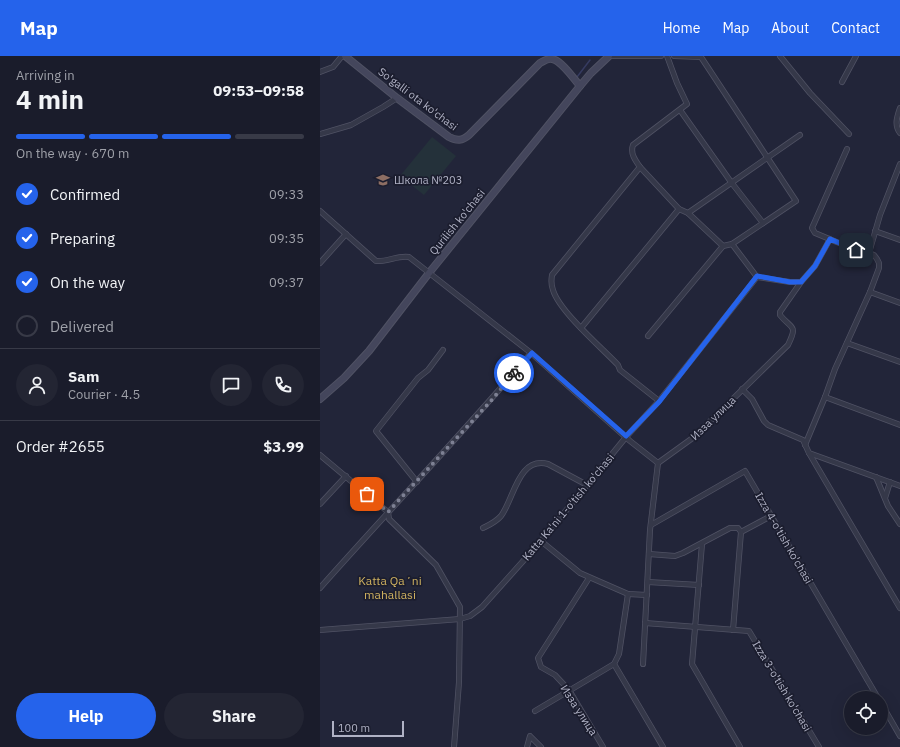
<!DOCTYPE html>
<meta charset="utf-8">
<style>
body{margin:0;font-family:"IBM Plex Sans",sans-serif;background:#232533;color:#f1f3f6;height:100vh;display:flex;flex-direction:column;font-size:15px;white-space:nowrap}
*{box-sizing:border-box;margin:0}
p{font-size:13px;color:#9fa1a9}
.icon{flex:none;width:22px;height:22px;fill:none;stroke:currentColor;stroke-width:2;stroke-linecap:round;stroke-linejoin:round}
.map{position:relative;flex:1;overflow:hidden}
.drawer{display:flex;flex-direction:column;background:#1a1c2b;width:320px}
.drawer>*{flex:none}
.buttons{position:absolute;left:524px;top:635px;display:grid;gap:8px}
.buttons a{display:grid;place-items:center;width:44px;height:44px;border-radius:50%;background:#1a1c2b;box-shadow:0 4px 16px #0002,0 0 0 1px #383a47;font-size:20px}
.scale{position:absolute;left:12px;bottom:10px;width:72px;box-sizing:border-box;padding-left:4px;border:2px solid #b0b2c5;border-top:0;font-size:11px;line-height:14px;white-space:nowrap;color:#b0b2c5;-webkit-text-stroke:3px #1b1d2e;paint-order:stroke}
.pin{position:absolute;display:grid;place-items:center;width:34px;height:34px;color:#fff;margin:-17px;border-radius:8px;box-shadow:0 2px 6px #0006}
.courier{position:absolute;display:grid;place-items:center;width:40px;height:40px;margin:-20px;border:3px solid #2563eb;border-radius:50%;background:#fff;color:#222;box-shadow:0 1px 5px #0007}
.headline em{font-style:normal;font-weight:700}
.headline div{display:flex;flex-direction:column-reverse}
.headline{display:flex;align-items:center;justify-content:space-between;height:68px;padding:0 16px}
h1{font-size:26px;font-weight:700;line-height:30px}
.bar{display:grid;grid-template-columns:repeat(4,1fr);gap:6px 4px;align-content:center;height:48px;padding:0 16px}
.bar i{height:5px;border-radius:3px;background:#383a47}
.bar .selected{background:#2563eb}
.bar p{grid-column:span 4}
.line{display:flex;align-items:center;gap:10px;padding:0 16px;border-top:1px solid #383a47}
.line div{flex:1}
.round{display:grid;place-items:center;flex:none;width:42px;height:42px;border-radius:21px;background:#232533}
ol{padding:0 16px;list-style:none}
li{display:flex;align-items:center;gap:12px;height:44px}
li p{margin-inline-start:auto}
li .icon{padding:4px;border-radius:50%;background:#2563eb;color:#fff;stroke-width:4}
li:last-child{color:#9fa1a9}
li i{width:22px;height:22px;border:2px solid #383a47;border-radius:50%}
.action{display:flex;gap:8px;margin-top:auto;padding:8px 16px}
.action a{flex:1;height:46px;border-radius:24px;background:#2563eb;color:#fff;font-size:16px;font-weight:700;line-height:46px;text-align:center}
.action a+a{background:#232533;color:#f1f3f6}
header{display:flex;align-items:center;gap:24px;box-sizing:border-box;height:56px;padding:0 20px;background:#2563eb;color:#fff}
header strong{font-size:19px}
nav{display:flex;gap:22px;margin-inline-start:auto;font-size:14px}
main{display:flex;flex:1;min-height:0}
.map>svg:first-child{display:block}
</style>
<header>
<strong>Map</strong>
<nav><a>Home</a><a>Map</a><a>About</a><a>Contact</a></nav>
</header>
<main>
<section class="drawer">
<div class="headline"><div><h1>4 min</h1><p>Arriving in</p></div><em>09:53–09:58</em></div>
<div class="bar"><i class="selected"></i><i class="selected"></i><i class="selected"></i><i></i><p>On the way · 670 m</p></div>
<ol>
<li><svg class="icon" aria-label="check" viewBox="0 0 24 24"><path d="M5 12l5 5 9-10"/></svg>Confirmed<p>09:33</p></li>
<li><svg class="icon" aria-label="check" viewBox="0 0 24 24"><path d="M5 12l5 5 9-10"/></svg>Preparing<p>09:35</p></li>
<li><svg class="icon" aria-label="check" viewBox="0 0 24 24"><path d="M5 12l5 5 9-10"/></svg>On the way<p>09:37</p></li>
<li><i></i>Delivered</li>
</ol>
<div class="line" style="height:72px"><a class="round"><svg class="icon" aria-label="person" viewBox="0 0 24 24"><circle cx="12" cy="8" r="4"/><path d="M4 21q1-7 8-7t8 7"/></svg></a><div><b>Sam</b><p>Courier · 4.5</p></div><a class="round"><svg class="icon" aria-label="chat" viewBox="0 0 24 24"><path d="M4 5h16v11H9l-5 4z"/></svg></a><a class="round"><svg class="icon" aria-label="phone" viewBox="0 0 24 24"><path d="M5 4h4l2 5-3 2q2 4 5 5l2-3 5 2v4C11 20 4 13 5 4z"/></svg></a></div>
<div class="line" style="height:52px"><div>Order #2655</div><b>$3.99</b></div>
<div class="action"><a>Help</a><a>Share</a></div>
</section>
<div class="map">
<svg width="580" height="691" viewBox="0 0 580 691">
<rect width="100%" height="100%" fill="#222539"/>
<polygon fill="#24313a" points="112,81 136,100 104,139 80,120"/>
<g fill="none" stroke-linecap="round" stroke-linejoin="round">
<polyline stroke="#363b60" stroke-width="1.5" points="257,21 270,4"/>
<g stroke="#505264" stroke-width="6">
<g id="street">
<polyline points="292,0 341,0"/>
<polyline points="460,0 490,37 529,78"/>
<polyline points="0,16 13,11 22,0"/>
<polyline points="522,26 536,0"/>
<path d="M580 52C577 61 574 69 580 77"/>
<polyline points="360,54 411,126 443,167"/>
<polyline points="0,78 31,69 63,51 77,42"/>
<polyline points="527,93 492,172 495,177 536,194 549,197 560,159 580,108"/>
<polyline points="320,111 359,153 368,157 403,190"/>
<path d="M0 155 56 205C68 206 78 199 89 201L211 297 310 385 338 407"/>
<polyline points="368,157 480,79"/>
<polyline points="555,175 580,184"/>
<polyline points="412,188 437,221"/>
<polyline points="0,207 26,178"/>
<polyline points="437,221 470,226 481,226 495,210 510,183"/>
<polyline points="550,236 580,247"/>
<polyline points="261,272 359,153"/>
<polyline points="328,280 403,190 412,188 476,145 381,1 354,0"/>
<polyline points="527,287 580,306"/>
<polyline points="422,333 432,343 444,365 448,369 483,384 489,397 580,430"/>
<polyline points="505,341 580,369"/>
<path d="M339 345 300 314 298 309C282 292 239 255 233 234 231 229 231 225 232 219L320 111C315 104 310 97 313 89L367 48 357 27 347 0"/>
<polyline points="485,389 505,341 515,313 550,236 559,212 559,207 557,203 554,199 549,197"/>
<polyline points="489,397 580,552"/>
<polyline points="0,399 68,456 69,463 116,509 140,551 139,626 134,691"/>
<polyline points="556,421 568,450 580,468"/>
<polyline points="97,426 56,375 98,322 108,314 123,294"/>
<polyline points="565,442 570,426"/>
<polyline points="0,448 26,420"/>
<polyline points="331,469 425,415 558,642"/>
<path d="M163 472C169 469 176 466 181 460 194 443 198 400 228 408L267 429"/>
<polyline points="421,476 451,460"/>
<polyline points="221,485 260,517 308,538 327,539"/>
<polyline points="382,488 372,608 420,691"/>
<polyline points="329,498 355,500 363,497 410,472 418,472 421,476 413,574"/>
<polyline points="269,522 218,602 221,611 235,619 249,634 283,691"/>
<polyline points="328,526 379,529"/>
<path d="M0 532C70 453 143 377 211 297"/>
<polyline points="308,538 299,598 294,608 343,691"/>
<polyline points="325,567 429,575 499,691"/>
<polyline points="0,574 140,563 150,560 162,551 221,485 267,429 306,381 339,345 437,221"/>
<path d="M323 608 330 474 338 407 374 381 468 289C478 268 472 274 460 259V256L481 226"/>
<polyline points="561,647 580,680"/>
<polyline points="215,655 294,608"/>
<polyline points="207,691 210,680 221,691"/>
</g>
</g>
<g stroke="#505264" stroke-width="8">
<g id="secondary">
<path d="M25 0 77 42 129 81C137 85 142 85 149 79L220 7C224 5 228 2 232 3 241 4 254 23 260 30"/>
<polyline points="0,343 24,322 49,295 109,217 260,30 271,17 289,0"/>
</g>
</g>
<use href="#street" stroke="#353849" stroke-width="4.5"/>
<use href="#secondary" stroke="#44465c" stroke-width="6"/>
</g>
<g fill="none" stroke-linecap="round" stroke-linejoin="round">
<polyline stroke="#7e8194" stroke-width="4" stroke-dasharray="0 7.2" points="47,438 68,456 170,346 194,317"/>
<polyline stroke="#2563eb" stroke-width="5" points="194,317 212,297 306,380 339,346 437,220 470,226 481,226 495,210 510,183 536,194"/>
</g>
<defs>
<g id="school-bare" transform="scale(1.08)"><path d="M0-5L7-2L0 1L-7-2ZM-4 1L0 2.5L4 1V4Q0 6-4 4Z" fill="#8d6e63" stroke="#1b1d2e" stroke-width="2.5" paint-order="stroke"/></g>
</defs>
<g fill-rule="evenodd">
<use href="#school-bare" x="63" y="124"/>
</g>
<g text-anchor="middle" dominant-baseline="central" stroke-width="3.5" stroke-linejoin="round" paint-order="stroke">
<g font-size="11" fill="#b0b2c5" stroke="#1b1d2e">
<text transform="translate(98 43) rotate(37)">So'galli ota ko'chasi</text>
<text transform="translate(137 166) rotate(-51)">Qurilish ko'chasi</text>
<text transform="translate(393 362) rotate(-44)">Изза улица</text>
<text transform="translate(248 451) rotate(-50)">Katta Ka'ni 1-o'tish ko'chasi</text>
<text transform="translate(464 482) rotate(60)">Izza 4-o'tish ko'chasi</text>
<text transform="translate(462 630) rotate(59)">Izza 3-o'tish ko'chasi</text>
<text transform="translate(259 654) rotate(57)">Изза улица</text>
</g>
<g font-size="11" fill="#b0b2c5" stroke="#1b1d2e" text-anchor="start">
<text x="74" y="124">Школа №203</text>
</g>
<g font-size="12" fill="#d0b260" stroke="#1b1d2e">
<text x="70" y="524">Katta Qaʼni<tspan x="70" dy="14">mahallasi</tspan></text>
</g>
</g>
</svg>
<div class="buttons">
<a><svg class="icon" aria-label="locate" viewBox="0 0 24 24"><circle cx="12" cy="12" r="6"/><path d="M12 2v4M12 18v4M2 12h4M18 12h4"/></svg></a>
</div>
<div class="scale">100 m</div>
<div class="pin" style="left:47px;top:438px;background:#ea580c"><svg class="icon" aria-label="bag" viewBox="0 0 24 24"><path d="M5 8h14l-1 12H6zM9 8a3 3 0 0 1 6 0"/></svg></div>
<div class="pin" style="left:536px;top:194px;background:#1f2937"><svg class="icon" aria-label="home" viewBox="0 0 24 24"><path d="M3 11l9-7 9 7M6 9v11h12V9"/></svg></div>
<div class="courier" style="left:194px;top:317px"><svg class="icon" aria-label="bike" viewBox="0 0 24 24"><circle cx="6" cy="16" r="4"/><circle cx="18" cy="16" r="4"/><path d="M6 16l4-8h5l3 8M10 8l3 8H6M13 5h3"/></svg></div>
</div>
</main>
